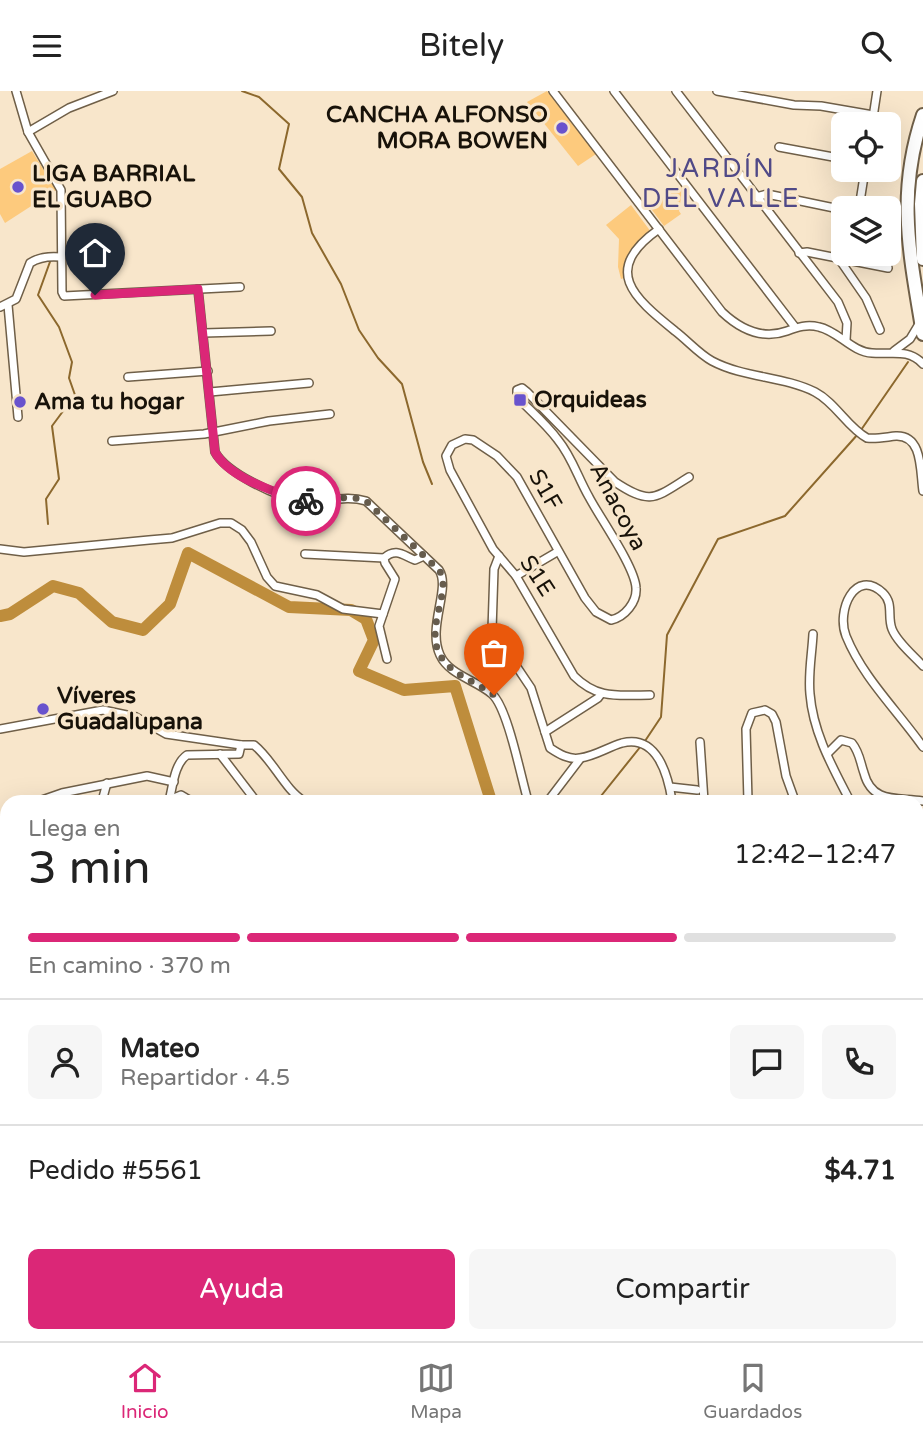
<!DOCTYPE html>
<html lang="es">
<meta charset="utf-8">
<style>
body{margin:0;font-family:"Varela Round",sans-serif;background:#f6f6f6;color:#222;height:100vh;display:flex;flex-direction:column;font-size:26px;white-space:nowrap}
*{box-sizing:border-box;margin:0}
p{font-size:23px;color:#767676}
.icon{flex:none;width:38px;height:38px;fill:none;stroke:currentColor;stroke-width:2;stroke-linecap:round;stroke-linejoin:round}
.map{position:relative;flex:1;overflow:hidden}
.sheet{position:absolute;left:0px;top:704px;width:924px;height:548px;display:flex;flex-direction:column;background:#fff;border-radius:21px 21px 0 0;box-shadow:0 7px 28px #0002}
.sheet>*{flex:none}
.controls{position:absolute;left:831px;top:21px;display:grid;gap:14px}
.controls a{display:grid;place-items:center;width:70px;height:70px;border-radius:10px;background:#fff;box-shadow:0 7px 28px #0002;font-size:35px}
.pin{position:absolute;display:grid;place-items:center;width:60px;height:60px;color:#fff;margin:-72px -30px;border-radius:50% 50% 50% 0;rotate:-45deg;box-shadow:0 0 7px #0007}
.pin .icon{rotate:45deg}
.courier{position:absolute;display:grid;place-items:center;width:70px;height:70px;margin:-35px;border:5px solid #db2777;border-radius:50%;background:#fff;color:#222;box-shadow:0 2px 9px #0007}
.summary em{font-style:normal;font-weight:600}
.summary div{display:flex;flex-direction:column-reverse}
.summary{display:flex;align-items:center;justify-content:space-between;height:119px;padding:0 28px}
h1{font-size:46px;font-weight:600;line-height:52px}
.bar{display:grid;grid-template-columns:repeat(4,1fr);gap:10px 7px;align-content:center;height:84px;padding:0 28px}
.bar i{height:9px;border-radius:5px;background:#e0e0e0}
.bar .active{background:#db2777}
.bar p{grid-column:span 4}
.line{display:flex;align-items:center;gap:18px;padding:0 28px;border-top:2px solid #e0e0e0}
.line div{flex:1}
.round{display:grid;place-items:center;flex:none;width:74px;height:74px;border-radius:10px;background:#f6f6f6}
.action{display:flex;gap:14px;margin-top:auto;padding:14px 28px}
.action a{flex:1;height:80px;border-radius:10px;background:#db2777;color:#fff;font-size:28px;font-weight:600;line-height:80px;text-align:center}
.action a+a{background:#f6f6f6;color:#222}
header{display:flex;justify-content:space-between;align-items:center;height:91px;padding:0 28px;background:#fff;font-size:32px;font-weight:600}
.tabs{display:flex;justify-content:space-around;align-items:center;height:98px;border-top:2px solid #e0e0e0;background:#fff;font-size:19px;color:#767676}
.tabs a{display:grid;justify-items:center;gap:4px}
.tabs .active{color:#db2777}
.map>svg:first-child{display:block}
</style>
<header><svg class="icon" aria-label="menu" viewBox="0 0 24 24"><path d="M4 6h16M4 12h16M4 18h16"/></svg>Bitely<svg class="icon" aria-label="search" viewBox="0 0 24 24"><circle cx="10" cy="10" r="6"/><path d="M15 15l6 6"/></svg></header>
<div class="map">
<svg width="923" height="1250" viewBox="0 0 923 1250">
<rect width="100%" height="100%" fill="#f8e6cb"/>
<g fill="#efd8b8">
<polygon points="0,916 7,930 7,1065 0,1065"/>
<polygon points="7,1104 7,1233 0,1232 0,1106"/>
</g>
<g fill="#fdca7d">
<polygon points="547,0 596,63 578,75 527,11"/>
<polygon points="32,60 56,99 5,132 0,123 0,78"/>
<polygon points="683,93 679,120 681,123 664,135 649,115"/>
<path d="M631 114 651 141C634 154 621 165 624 187L621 188 618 176 619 148 606 134Z"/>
</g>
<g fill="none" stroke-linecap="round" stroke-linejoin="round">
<g stroke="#8c682d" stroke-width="2">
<polyline points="242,0 259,6 289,33 279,78 302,106 312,142 341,193 359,239 378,267 402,293 423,371 432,393"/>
<polyline points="861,339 908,271"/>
<polyline points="48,433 46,408 59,388 52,335 75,304 69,287 72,271 59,236 38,204 51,168"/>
<polyline points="645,650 661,626 667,544 718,448 785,425 858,343"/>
<polyline points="597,710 641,655"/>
</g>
<g stroke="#be8d3c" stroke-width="12">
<polyline points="0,525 10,523 53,495 79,502 112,531 143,539 170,513 188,462 289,516 351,519 366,528 374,549 359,580 404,599 455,595 491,710"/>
<polyline points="917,1157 923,1156"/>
</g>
<g stroke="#6f5f48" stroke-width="10">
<g id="minor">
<polyline points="16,0 28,41 61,99 62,201 64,205 240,196"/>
<path d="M553 0 722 221C740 238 762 249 787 240 798 236 807 233 819 236 838 240 852 261 872 262 891 264 908 257 923 273"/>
<polyline points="614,0 795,236"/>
<polyline points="676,0 838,211 847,232 846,249"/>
<polyline points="717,0 794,14 821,15 873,24"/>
<polyline points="872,33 877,0"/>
<polyline points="28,41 69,17 113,0"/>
<polyline points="779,56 844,68"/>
<polyline points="756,106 767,103 844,119"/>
<polyline points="859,117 865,79"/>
<path d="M659 138C601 179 633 206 675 240 687 249 699 263 712 270 744 287 783 285 815 301 836 312 847 336 867 347 877 348 886 346 896 345 923 344 920 380 923 400"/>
<polyline points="799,162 807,161 888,177"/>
<polyline points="839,168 866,207 880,239"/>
<path d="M198 198 215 361C226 382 276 405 300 410 322 414 342 403 366 410L439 479C451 497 427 536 440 564 449 584 476 589 492 603 508 617 521 687 528 710"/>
<polyline points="8,214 18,326"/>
<path d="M0 216 16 208 30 172C39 166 51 165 61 166"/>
<polyline points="204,242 271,240"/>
<polyline points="894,260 910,248 919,233"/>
<polyline points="128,286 208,280"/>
<polyline points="210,301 309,292"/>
<polyline points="112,350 204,343 269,330 330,323"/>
<polyline points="0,458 24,461 149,449 172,447 220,432 231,432 242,439 251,451 267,486 275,495 317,504 343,518 383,523"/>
<polyline points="305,463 384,467"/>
<path d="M499 465 494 478 492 539 531 597 550 657C559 663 569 669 580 667 595 665 608 656 622 652 657 643 668 684 672 710"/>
<polyline points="516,485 557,461"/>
<path d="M813 543C812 563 808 583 810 603 813 642 833 677 850 710"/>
<path d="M387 568 379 535 395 488 385 472 384 467C396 456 404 465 415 469L424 465"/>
<path d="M923 575C914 565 897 551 892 538 887 525 894 513 883 502 855 476 836 520 846 545 863 587 897 619 923 656"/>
<path d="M650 604C619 604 598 609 574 585L516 485 493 458 450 379 446 365 452 354 465 348 473 349 497 365 517 386 585 507 596 521 611 529C625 526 637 511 636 497 635 476 600 427 589 406 578 387 572 366 558 349 547 334 533 322 520 309L517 304V299L522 297 527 301 615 391C651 415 655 407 689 386"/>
<path d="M0 638 103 619 136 626 166 643 241 654H254C273 669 285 699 304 710"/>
<polyline points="545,641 598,607 601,603"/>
<polyline points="700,651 704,710"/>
<path d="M828 662 841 649 852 652C860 662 860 671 864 682 872 713 898 706 923 710"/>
<polyline points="220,663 256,710"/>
<polyline points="670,696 697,699"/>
<polyline points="169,709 181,704 191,710"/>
<polyline points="39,710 62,702 147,685 174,691"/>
<polyline points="102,710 107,692"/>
<path d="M169 710C173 695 174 673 187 664L239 663 241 654"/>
<polyline points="548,710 580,668"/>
<polyline points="748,710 746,638 752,622 765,619 772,623 776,631 786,685 795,710"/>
<polyline points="0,731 7,726"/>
<polyline points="917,735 923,752"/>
<polyline points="0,751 7,765"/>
<polyline points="917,818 923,824"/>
<polyline points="0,867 7,862"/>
<polyline points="0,898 7,915"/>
<polyline points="917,955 923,957"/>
<polyline points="917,975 923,974"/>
<polyline points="917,1027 923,1026"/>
<polyline points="917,1055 923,1055"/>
<polyline points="0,1070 7,1072"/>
<polyline points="0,1094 7,1091"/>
<polyline points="917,1105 923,1103"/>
<polyline points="0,1238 7,1237"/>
<polyline points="144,1244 145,1250"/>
<polyline points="247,1244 251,1250"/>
<polyline points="305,1244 309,1250"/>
<polyline points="379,1244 383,1250"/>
<polyline points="471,1244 474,1250"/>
<polyline points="520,1244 524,1250"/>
</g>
</g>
<g stroke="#6f5f48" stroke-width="16">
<g id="trunk">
<path d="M923 24C896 104 910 163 923 243"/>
<polyline points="923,90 921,113 923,168"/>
</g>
</g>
<use href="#minor" stroke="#fff" stroke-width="7"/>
<use href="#trunk" stroke="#fff" stroke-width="12"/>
</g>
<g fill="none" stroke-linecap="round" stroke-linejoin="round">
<path stroke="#665c4d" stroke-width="7" stroke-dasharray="0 12.6" d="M306 410 352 406 366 410 439 479C454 500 420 541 444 570 457 586 478 592 494 604"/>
<path stroke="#db2777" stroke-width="9" d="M95 204 198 198 215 361C229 387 274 400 300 410H306"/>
</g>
<g fill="#6953cd" stroke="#f8e6cb" stroke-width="2.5">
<circle cx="562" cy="37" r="7"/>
<circle cx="18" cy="96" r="7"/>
<rect x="513" y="302" width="14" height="14" rx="3.5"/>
<circle cx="20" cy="311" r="7"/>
<circle cx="43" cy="618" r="7"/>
</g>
<g text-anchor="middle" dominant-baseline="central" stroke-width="6" stroke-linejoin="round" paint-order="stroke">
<g font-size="23" font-weight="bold" fill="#181209" stroke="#f8e6cb" text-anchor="start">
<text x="548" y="24" text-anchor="end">CANCHA ALFONSO<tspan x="548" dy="26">MORA BOWEN</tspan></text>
<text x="32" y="83">LIGA BARRIAL<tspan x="32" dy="26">EL GUABO</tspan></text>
<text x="534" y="309">Orquideas</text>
<text x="34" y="311">Ama tu hogar</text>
<text x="57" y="605">Víveres<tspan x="57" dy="26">Guadalupana</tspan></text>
</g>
<g font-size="23" fill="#181209" stroke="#f8e6cb">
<text transform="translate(545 399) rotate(60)">S1F</text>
<text transform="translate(618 416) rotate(62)">Anacoya</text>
<text transform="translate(537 485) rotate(57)">S1E</text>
</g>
<g font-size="26" letter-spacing="2" fill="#504987" stroke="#f8e6cb">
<text x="721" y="77">JARDÍN<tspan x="721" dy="30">DEL VALLE</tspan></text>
</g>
</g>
</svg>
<div class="controls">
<a><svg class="icon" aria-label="locate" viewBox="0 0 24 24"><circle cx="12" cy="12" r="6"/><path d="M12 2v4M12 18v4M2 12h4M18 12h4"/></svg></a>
<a><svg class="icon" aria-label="layers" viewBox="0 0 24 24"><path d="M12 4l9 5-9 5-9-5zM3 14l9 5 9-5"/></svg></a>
</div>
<div class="pin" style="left:494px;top:604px;background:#ea580c"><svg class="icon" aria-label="bag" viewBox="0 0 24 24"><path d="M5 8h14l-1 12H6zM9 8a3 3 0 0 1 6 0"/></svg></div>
<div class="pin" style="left:95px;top:204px;background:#1f2937"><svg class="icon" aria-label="home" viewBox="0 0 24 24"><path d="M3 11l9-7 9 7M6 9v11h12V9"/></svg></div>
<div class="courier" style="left:306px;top:410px"><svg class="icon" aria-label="bike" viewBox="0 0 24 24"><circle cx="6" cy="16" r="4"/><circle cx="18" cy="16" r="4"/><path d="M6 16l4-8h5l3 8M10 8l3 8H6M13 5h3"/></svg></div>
<section class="sheet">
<div class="summary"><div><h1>3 min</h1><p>Llega en</p></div><em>12:42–12:47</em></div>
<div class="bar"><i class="active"></i><i class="active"></i><i class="active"></i><i></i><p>En camino · 370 m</p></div>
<div class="line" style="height:126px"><a class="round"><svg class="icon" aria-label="person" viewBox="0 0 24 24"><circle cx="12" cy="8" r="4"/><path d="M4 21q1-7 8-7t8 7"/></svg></a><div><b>Mateo</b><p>Repartidor · 4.5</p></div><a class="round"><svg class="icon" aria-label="chat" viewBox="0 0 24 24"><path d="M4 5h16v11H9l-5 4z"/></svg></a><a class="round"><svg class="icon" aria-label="phone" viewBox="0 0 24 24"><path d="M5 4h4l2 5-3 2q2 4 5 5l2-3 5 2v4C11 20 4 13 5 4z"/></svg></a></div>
<div class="line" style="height:91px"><div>Pedido #5561</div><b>$4.71</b></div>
<div class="action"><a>Ayuda</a><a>Compartir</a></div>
</section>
</div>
<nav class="tabs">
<a class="active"><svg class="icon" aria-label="home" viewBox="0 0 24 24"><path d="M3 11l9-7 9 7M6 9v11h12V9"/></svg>Inicio</a>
<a><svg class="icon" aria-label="map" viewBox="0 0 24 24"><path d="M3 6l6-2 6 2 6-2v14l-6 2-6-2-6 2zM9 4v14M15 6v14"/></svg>Mapa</a>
<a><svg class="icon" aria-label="saved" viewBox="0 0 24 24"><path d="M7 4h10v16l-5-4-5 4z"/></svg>Guardados</a>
</nav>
